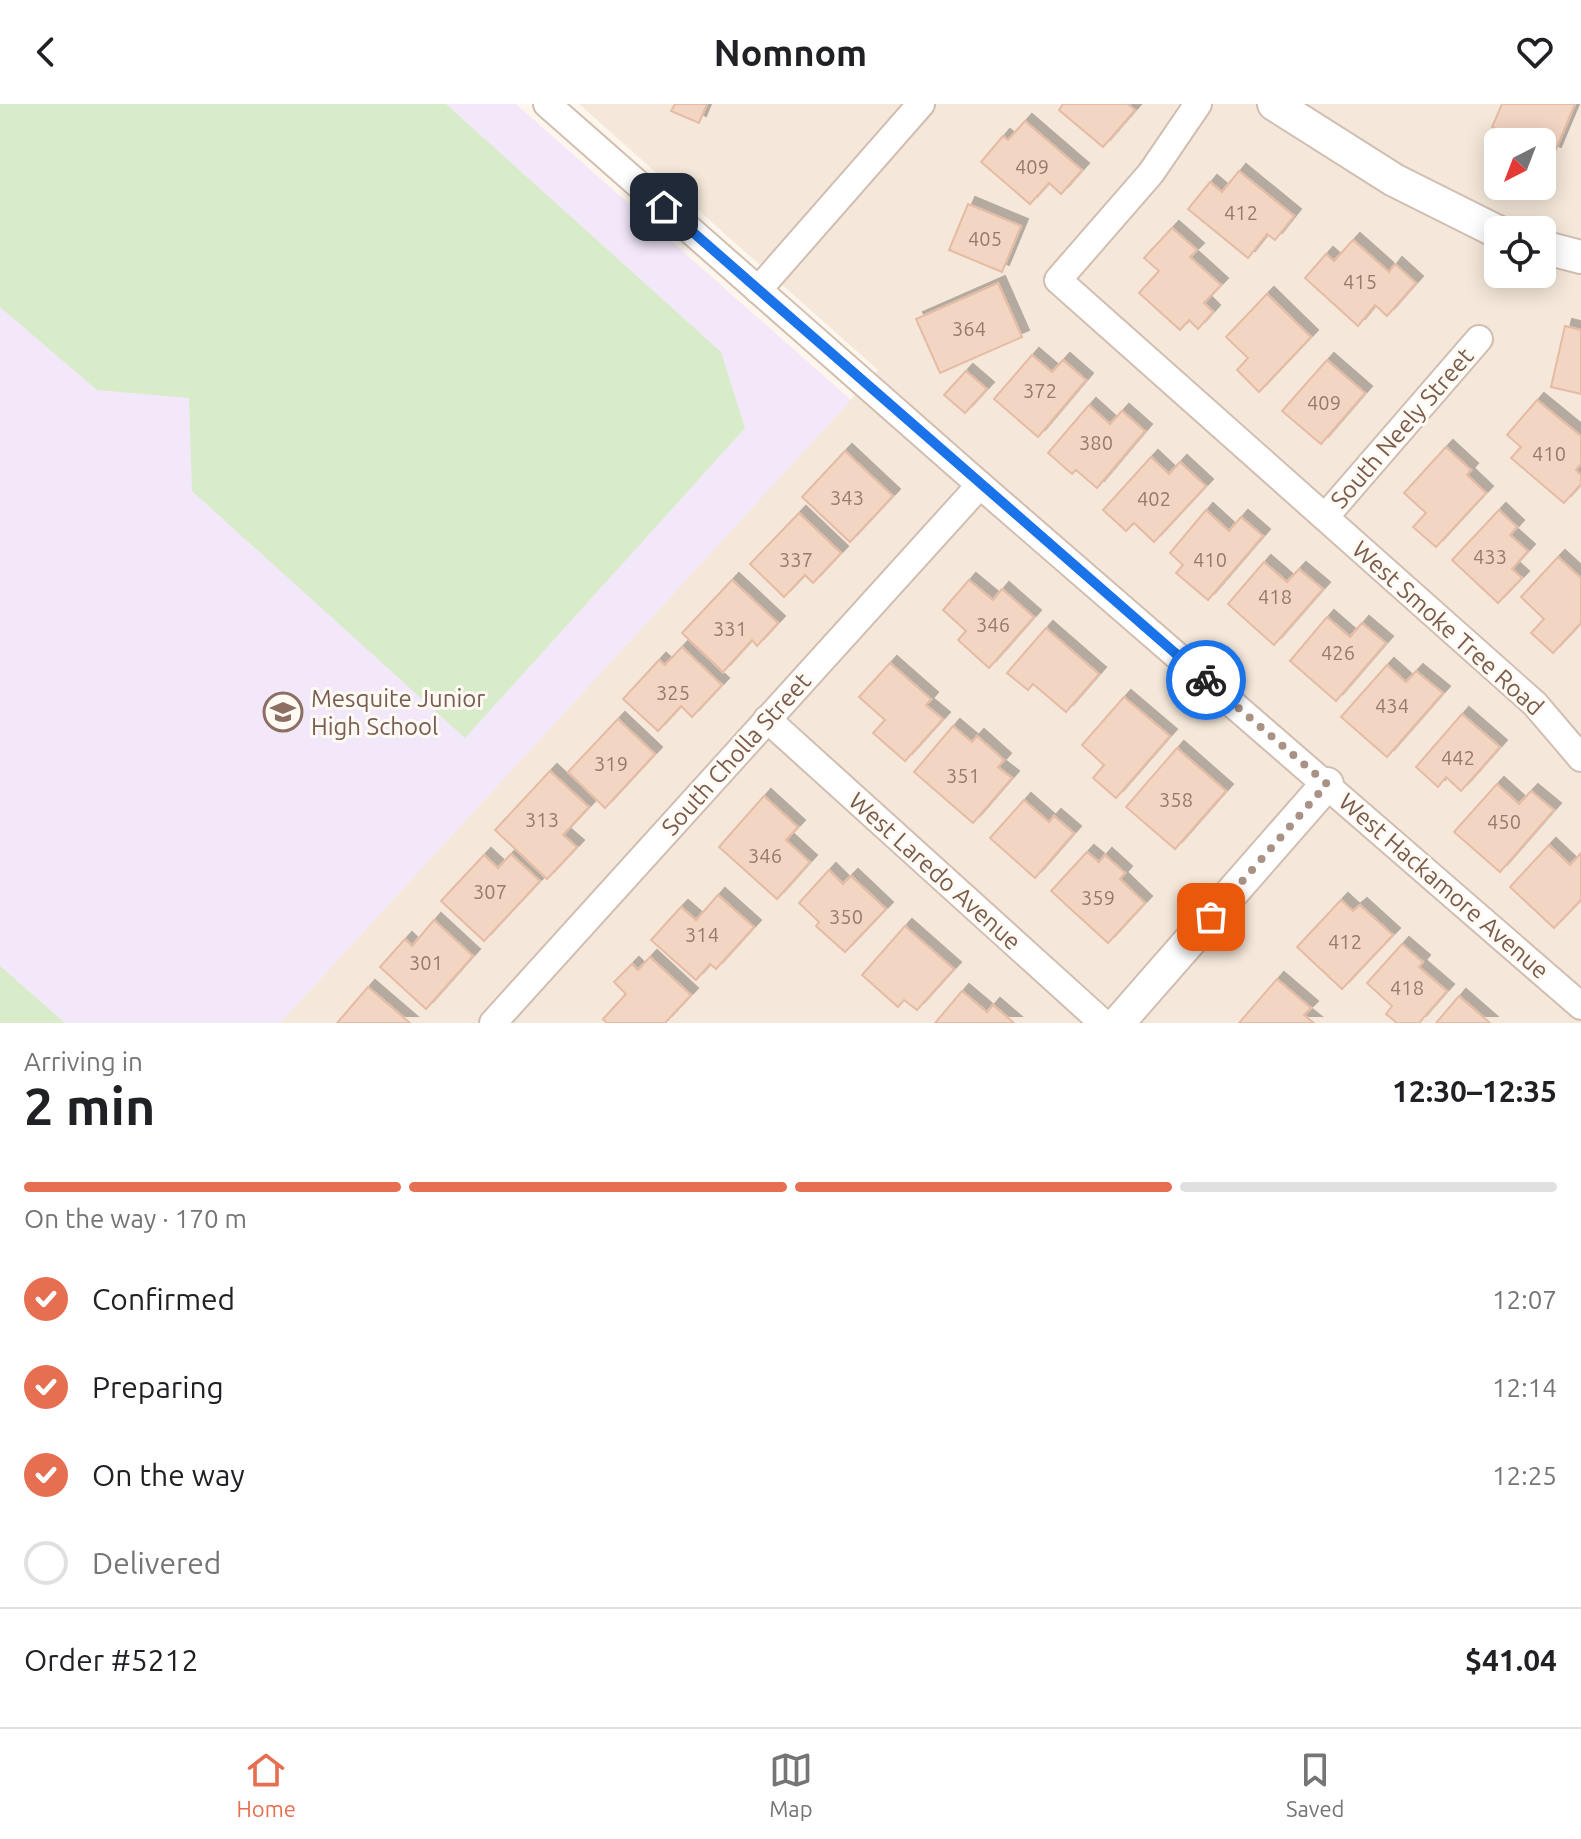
<!DOCTYPE html>
<meta charset="utf-8">
<style>
body{margin:0;font-family:Ubuntu,sans-serif;background:#f6f6f6;color:#202124;height:100vh;display:flex;flex-direction:column;font-size:30px;white-space:nowrap}
*{box-sizing:border-box;margin:0}
p{font-size:26px;color:#757577}
.icon{flex:none;width:44px;height:44px;fill:none;stroke:currentColor;stroke-width:2;stroke-linecap:round;stroke-linejoin:round}
.map{position:relative;height:919px;overflow:hidden}
.side{display:flex;flex-direction:column;background:#fff;flex:1}
.side>*{flex:none}
.needle{width:52px;rotate:222deg}
.tools{position:absolute;left:1484px;top:24px;display:grid;gap:16px}
.tools a{display:grid;place-items:center;width:72px;height:72px;border-radius:12px;background:#fff;box-shadow:0 4px 20px #0003;font-size:40px}
.pin{position:absolute;display:grid;place-items:center;width:68px;height:68px;color:#fff;margin:-34px;border-radius:16px;box-shadow:0 4px 12px #0006}
.courier{position:absolute;display:grid;place-items:center;width:80px;height:80px;margin:-40px;border:6px solid #1a73e8;border-radius:50%;background:#fff;color:#222;box-shadow:0 2px 10px #0007}
.head em{font-style:normal;font-weight:700}
.head div{display:flex;flex-direction:column-reverse}
.head{display:flex;align-items:center;justify-content:space-between;height:136px;padding:0 24px}
h1{font-size:52px;font-weight:700;line-height:60px}
.bar{display:grid;grid-template-columns:repeat(4,1fr);gap:12px 8px;align-content:center;height:96px;padding:0 24px}
.bar i{height:10px;border-radius:6px;background:#e0e0e0}
.bar .current{background:#e76f51}
.bar p{grid-column:span 4}
.line{display:flex;align-items:center;gap:20px;padding:0 24px;border-top:2px solid #e0e0e0}
.line div{flex:1}
ol{padding:0 24px;list-style:none}
li{display:flex;align-items:center;gap:24px;height:88px}
li p{margin-inline-start:auto}
li .icon{padding:8px;border-radius:50%;background:#e76f51;color:#fff;stroke-width:4}
li:last-child{color:#757577}
li i{width:44px;height:44px;border:4px solid #e0e0e0;border-radius:50%}
header{display:flex;justify-content:space-between;align-items:center;height:104px;padding:0 24px;background:#fff;font-size:36px;font-weight:700}
.tabs{display:flex;justify-content:space-around;align-items:center;height:112px;border-top:2px solid #e0e0e0;background:#fff;font-size:22px;color:#757577}
.tabs a{display:grid;justify-items:center;gap:4px}
.tabs .current{color:#e76f51}
.map>svg:first-child{display:block}
</style>
<header><svg class="icon" aria-label="back" viewBox="0 0 24 24"><path d="M15 5l-7 7 7 7"/></svg>Nomnom<svg class="icon" aria-label="heart" viewBox="0 0 24 24"><path d="M12 20l-8-8c-3-5 5-10 8-4 3-6 11-1 8 4z"/></svg></header>
<div class="map">
<svg width="1581" height="919" viewBox="0 0 1581 919">
<defs>
<filter id="shadow"><feDropShadow dx="7" dy="-7" stdDeviation="0" flood-color="#0004"/></filter>
</defs>
<rect width="100%" height="100%" fill="#fdf6ec"/>
<path fill="#f5e8da" fill-rule="evenodd" d="M579 0H1581V919H280L878 266ZM1498 38H1542V82H1498ZM1498 126H1542V170H1498Z"/>
<polygon fill="#f3e8fa" points="0,0 516,0 851,296 280,919 0,919"/>
<g fill="#d8ecc9">
<polygon points="0,0 446,0 721,248 745,324 465,634 192,387 189,294 97,286 0,203"/>
<polygon points="0,862 65,919 0,919"/>
</g>
<g fill="#f3d5c3" stroke="#e6bba3" stroke-width="2" filter="url(#shadow)">
<polygon points="675,0 707,0 699,19 671,7"/>
<polygon points="1063,0 1128,0 1135,6 1103,43 1059,6"/>
<polygon points="1502,0 1575,0 1554,50 1542,45 1542,38 1526,38 1492,23"/>
<polygon points="1025,17 1082,66 1061,90 1049,79 1030,100 981,58 1003,32 1008,36"/>
<polygon points="1239,67 1294,112 1275,136 1267,130 1248,154 1188,105 1210,78 1222,88"/>
<polygon points="968,100 1021,122 1002,168 949,146"/>
<polygon points="1172,124 1197,146 1190,153 1221,181 1204,199 1213,208 1198,225 1189,216 1180,226 1139,189 1159,167 1144,154"/>
<polygon points="1353,136 1389,168 1395,160 1416,179 1387,212 1375,201 1358,222 1305,174 1326,150 1334,157"/>
<polygon points="998,179 1022,233 940,269 916,215"/>
<polygon points="1267,190 1311,233 1259,288 1237,266 1248,254 1226,233"/>
<polygon points="1565,222 1581,226 1581,290 1551,283"/>
<polygon points="1032,251 1052,268 1063,256 1086,276 1038,333 994,295"/>
<polygon points="1327,256 1365,289 1321,340 1282,307"/>
<polygon points="966,267 987,285 965,309 944,291"/>
<polygon points="1537,296 1581,332 1581,360 1576,366 1581,371 1581,380 1564,399 1511,354 1521,343 1507,331"/>
<polygon points="1089,301 1110,320 1122,307 1145,327 1097,384 1076,366 1072,370 1048,349"/>
<polygon points="1446,343 1471,366 1467,371 1486,389 1436,443 1413,423 1426,409 1404,389"/>
<polygon points="845,347 893,392 850,438 802,393"/>
<polygon points="1151,353 1169,370 1180,358 1206,382 1154,438 1134,419 1126,427 1103,406"/>
<polygon points="1206,406 1229,427 1241,413 1263,432 1208,496 1176,469 1183,461 1170,449"/>
<polygon points="1499,406 1517,423 1510,431 1528,447 1512,465 1522,474 1498,499 1452,456"/>
<polygon points="799,409 841,449 813,479 805,471 784,493 750,460"/>
<polygon points="1558,453 1581,474 1581,519 1553,549 1531,529 1544,515 1521,493"/>
<polygon points="1264,458 1287,478 1299,465 1323,485 1274,541 1228,500"/>
<polygon points="732,476 778,519 757,542 752,536 723,568 682,529"/>
<polygon points="969,476 993,496 1002,485 1034,513 989,564 958,536 966,527 943,506"/>
<polygon points="1327,513 1350,533 1362,519 1386,539 1336,597 1290,557"/>
<polygon points="1046,524 1099,570 1066,608 1033,580 1028,586 1007,569"/>
<polygon points="682,543 722,581 692,613 681,602 658,627 623,595 659,556 665,561"/>
<polygon points="890,559 931,595 926,601 943,615 905,657 873,629 885,616 859,593"/>
<polygon points="1387,561 1406,578 1416,567 1443,589 1387,653 1341,613"/>
<polygon points="1124,593 1170,632 1116,694 1093,674 1104,661 1082,641"/>
<polygon points="1462,610 1500,643 1461,687 1446,673 1438,683 1416,663"/>
<polygon points="618,615 655,650 605,704 568,668"/>
<polygon points="953,622 972,638 977,632 1004,656 998,663 1012,674 973,719 914,668"/>
<polygon points="1177,644 1226,687 1175,745 1126,703"/>
<polygon points="550,667 589,703 563,731 577,743 547,775 495,726"/>
<polygon points="1497,680 1519,700 1531,687 1554,706 1500,768 1454,728"/>
<polygon points="764,692 798,723 786,736 810,758 777,795 719,743"/>
<polygon points="1024,696 1049,718 1054,712 1074,729 1035,774 990,734"/>
<polygon points="1549,741 1570,761 1581,749 1581,796 1554,824 1510,783"/>
<polygon points="1087,748 1099,758 1105,751 1125,769 1120,775 1145,799 1108,839 1051,787"/>
<polygon points="511,750 540,777 484,837 441,797 484,751 498,764"/>
<polygon points="829,766 843,780 851,772 886,805 845,848 816,822 819,818 799,799"/>
<polygon points="718,791 754,823 716,865 710,860 696,876 651,836 681,803 696,816"/>
<polygon points="1341,796 1353,807 1360,801 1393,831 1342,885 1297,843"/>
<polygon points="434,816 473,852 426,905 380,863 405,835 412,842"/>
<polygon points="905,822 954,865 917,906 904,896 898,903 862,871"/>
<polygon points="1402,840 1423,858 1419,863 1447,887 1419,919 1397,919 1386,910 1392,902 1367,879"/>
<polygon points="650,853 691,891 665,919 607,919 603,915 626,890 614,878 632,860 638,866"/>
<polygon points="1277,875 1311,904 1304,911 1314,919 1239,919"/>
<polygon points="368,883 410,919 337,919"/>
<polygon points="962,887 987,908 993,901 1014,919 935,919"/>
<polygon points="1459,892 1490,919 1436,919"/>
</g>
<g fill="none" stroke-linecap="round" stroke-linejoin="round">
<g stroke="#d1beb0" stroke-width="30">
<g id="minor">
<polyline points="547,0 980,381 1581,902"/>
<polyline points="1198,0 1151,69 1058,176 1535,600 1581,654"/>
<polyline points="758,186 921,0"/>
<polyline points="1325,413 1479,235"/>
<polyline points="767,615 1103,919"/>
<polyline points="493,919 980,381"/>
</g>
</g>
<g stroke="#d1beb0" stroke-width="36">
<g id="tertiary">
<polyline points="1274,0 1394,76 1498,128"/>
<polyline points="1542,143 1581,153"/>
<polyline points="1118,919 1327,680"/>
</g>
</g>
<use href="#minor" stroke="#fff" stroke-width="26"/>
<use href="#tertiary" stroke="#fff" stroke-width="32"/>
</g>
<g fill="none" stroke-linecap="round" stroke-linejoin="round">
<polyline stroke="#a89285" stroke-width="8" stroke-dasharray="0 14.4" points="1206,576 1327,680 1211,813"/>
<polyline stroke="#1a73e8" stroke-width="10" points="664,103 1206,576"/>
</g>
<defs>
<g id="school-ring" transform="scale(2)"><circle r="9.5" fill="#fffaf3" stroke="#8d6e63" stroke-width="1.5"/><path d="M0-5L7-2L0 1L-7-2ZM-4 1L0 2.5L4 1V4Q0 6-4 4Z" fill="#8d6e63"/></g>
</defs>
<g fill-rule="evenodd">
<use href="#school-ring" x="283" y="608"/>
</g>
<g text-anchor="middle" dominant-baseline="central" stroke-width="6" stroke-linejoin="round" paint-order="stroke">
<g font-size="20" fill="#987a6a">
<text x="1032" y="62">409</text>
<text x="1241" y="108">412</text>
<text x="985" y="134">405</text>
<text x="1360" y="177">415</text>
<text x="969" y="224">364</text>
<text x="1040" y="286">372</text>
<text x="1324" y="298">409</text>
<text x="1096" y="338">380</text>
<text x="1549" y="349">410</text>
<text x="847" y="393">343</text>
<text x="1154" y="394">402</text>
<text x="1490" y="452">433</text>
<text x="796" y="455">337</text>
<text x="1210" y="455">410</text>
<text x="1275" y="492">418</text>
<text x="993" y="520">346</text>
<text x="730" y="524">331</text>
<text x="1338" y="548">426</text>
<text x="673" y="588">325</text>
<text x="1392" y="601">434</text>
<text x="1458" y="653">442</text>
<text x="611" y="659">319</text>
<text x="963" y="671">351</text>
<text x="1176" y="695">358</text>
<text x="542" y="715">313</text>
<text x="1504" y="717">450</text>
<text x="765" y="751">346</text>
<text x="490" y="787">307</text>
<text x="1098" y="793">359</text>
<text x="846" y="812">350</text>
<text x="702" y="830">314</text>
<text x="1345" y="837">412</text>
<text x="426" y="858">301</text>
<text x="1407" y="883">418</text>
</g>
<g font-size="24" fill="#7a5c4d" stroke="#fffaf3">
<text transform="translate(1402 324) rotate(-49)">South Neely Street</text>
<text transform="translate(1448 524) rotate(42)">West Smoke Tree Road</text>
<text transform="translate(736 650) rotate(-48)">South Cholla Street</text>
<text transform="translate(935 767) rotate(42)">West Laredo Avenue</text>
<text transform="translate(1444 782) rotate(41)">West Hackamore Avenue</text>
</g>
<g font-size="24" fill="#785e54" stroke="#fffaf3" text-anchor="start">
<text x="311" y="594">Mesquite Junior<tspan x="311" dy="28">High School</tspan></text>
</g>
</g>
</svg>
<div class="tools">
<a><svg class="needle" viewBox="-14 -14 28 28"><path d="M0-13l5 13h-10z" fill="#e53935"/><path d="M0 13l5-13h-10z" fill="#757577"/></svg></a>
<a><svg class="icon" aria-label="locate" viewBox="0 0 24 24"><circle cx="12" cy="12" r="6"/><path d="M12 2v4M12 18v4M2 12h4M18 12h4"/></svg></a>
</div>
<div class="pin" style="left:1211px;top:813px;background:#ea580c"><svg class="icon" aria-label="bag" viewBox="0 0 24 24"><path d="M5 8h14l-1 12H6zM9 8a3 3 0 0 1 6 0"/></svg></div>
<div class="pin" style="left:664px;top:103px;background:#1f2937"><svg class="icon" aria-label="home" viewBox="0 0 24 24"><path d="M3 11l9-7 9 7M6 9v11h12V9"/></svg></div>
<div class="courier" style="left:1206px;top:576px"><svg class="icon" aria-label="bike" viewBox="0 0 24 24"><circle cx="6" cy="16" r="4"/><circle cx="18" cy="16" r="4"/><path d="M6 16l4-8h5l3 8M10 8l3 8H6M13 5h3"/></svg></div>
</div>
<section class="side">
<div class="head"><div><h1>2 min</h1><p>Arriving in</p></div><em>12:30–12:35</em></div>
<div class="bar"><i class="current"></i><i class="current"></i><i class="current"></i><i></i><p>On the way · 170 m</p></div>
<ol>
<li><svg class="icon" aria-label="check" viewBox="0 0 24 24"><path d="M5 12l5 5 9-10"/></svg>Confirmed<p>12:07</p></li>
<li><svg class="icon" aria-label="check" viewBox="0 0 24 24"><path d="M5 12l5 5 9-10"/></svg>Preparing<p>12:14</p></li>
<li><svg class="icon" aria-label="check" viewBox="0 0 24 24"><path d="M5 12l5 5 9-10"/></svg>On the way<p>12:25</p></li>
<li><i></i>Delivered</li>
</ol>
<div class="line" style="height:104px"><div>Order #5212</div><b>$41.04</b></div>
</section>
<nav class="tabs">
<a class="current"><svg class="icon" aria-label="home" viewBox="0 0 24 24"><path d="M3 11l9-7 9 7M6 9v11h12V9"/></svg>Home</a>
<a><svg class="icon" aria-label="map" viewBox="0 0 24 24"><path d="M3 6l6-2 6 2 6-2v14l-6 2-6-2-6 2zM9 4v14M15 6v14"/></svg>Map</a>
<a><svg class="icon" aria-label="saved" viewBox="0 0 24 24"><path d="M7 4h10v16l-5-4-5 4z"/></svg>Saved</a>
</nav>
